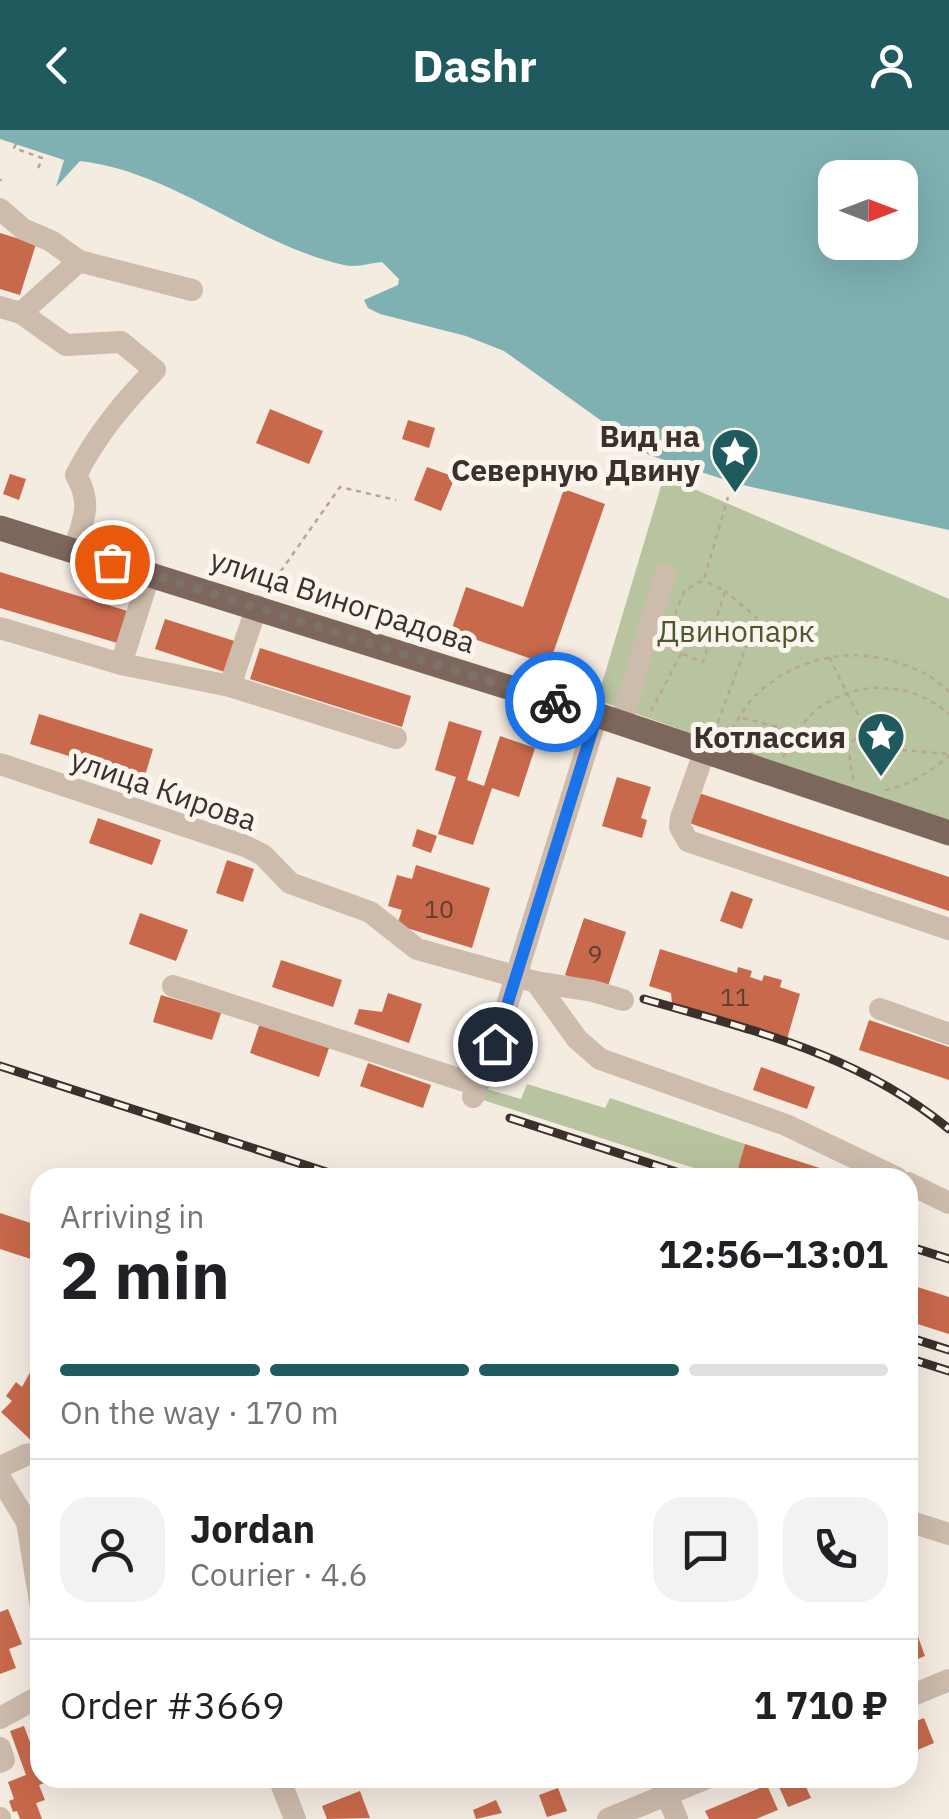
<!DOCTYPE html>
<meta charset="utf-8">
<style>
body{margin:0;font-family:"IBM Plex Sans",sans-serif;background:#f2f2f2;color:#202124;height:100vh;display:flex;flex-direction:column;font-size:38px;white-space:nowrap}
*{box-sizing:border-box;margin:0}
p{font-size:32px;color:#757577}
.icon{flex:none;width:55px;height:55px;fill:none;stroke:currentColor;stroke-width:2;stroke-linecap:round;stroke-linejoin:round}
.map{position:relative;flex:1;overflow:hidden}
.sheet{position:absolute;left:30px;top:1038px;width:888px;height:620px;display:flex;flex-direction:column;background:#fff;border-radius:30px;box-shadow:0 10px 40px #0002}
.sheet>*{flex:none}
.needle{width:65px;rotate:90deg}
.fabs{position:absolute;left:818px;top:30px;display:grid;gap:20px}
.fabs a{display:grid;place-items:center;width:100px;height:100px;border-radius:20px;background:#fff;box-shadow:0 10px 40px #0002;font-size:50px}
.pin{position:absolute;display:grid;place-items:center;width:85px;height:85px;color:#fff;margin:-42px;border:5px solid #fff;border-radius:50%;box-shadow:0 2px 10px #0007}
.courier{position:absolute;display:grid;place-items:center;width:100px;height:100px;margin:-50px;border:8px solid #1a73e8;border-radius:50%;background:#fff;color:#222;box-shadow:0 2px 12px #0007}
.headline em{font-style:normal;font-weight:700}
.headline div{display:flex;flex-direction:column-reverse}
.headline{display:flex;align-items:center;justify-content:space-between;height:170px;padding:0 30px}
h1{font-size:65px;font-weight:700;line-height:75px}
.bar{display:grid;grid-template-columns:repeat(4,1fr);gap:15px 10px;align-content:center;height:120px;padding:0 30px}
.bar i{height:12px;border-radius:8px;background:#e0e0e0}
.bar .on{background:#1f5a5e}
.bar p{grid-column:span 4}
.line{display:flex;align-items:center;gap:25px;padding:0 30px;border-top:2px solid #e0e0e0}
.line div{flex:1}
.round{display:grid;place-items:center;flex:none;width:105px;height:105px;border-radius:30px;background:#f2f2f2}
header{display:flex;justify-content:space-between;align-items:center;height:130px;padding:0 30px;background:#1f5a5e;color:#fff;font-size:45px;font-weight:700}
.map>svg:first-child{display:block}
</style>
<header><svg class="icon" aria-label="back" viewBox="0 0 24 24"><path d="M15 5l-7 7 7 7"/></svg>Dashr<svg class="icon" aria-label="person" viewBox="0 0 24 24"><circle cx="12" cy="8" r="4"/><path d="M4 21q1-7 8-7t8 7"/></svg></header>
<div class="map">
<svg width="949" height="1689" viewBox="0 0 949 1689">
<rect width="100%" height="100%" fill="#f4ebe1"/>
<g fill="#b8c4a0">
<polygon points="664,346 949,469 949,694 597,570"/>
<polygon points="527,954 605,978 610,968 745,1014 736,1045 743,1047 722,1047 480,969 483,958 521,969"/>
</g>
<path fill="#7fb0b2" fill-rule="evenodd" d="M0 0H949V400L738 354 649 325 504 221 466 206 380 184 368 178 364 170 398 155 399 149 382 132C370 133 356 138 344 135 251 114 175 42 80 31L56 57 64 30 0 9ZM835 48H900V112H835Z"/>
<g fill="#c8694b">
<polygon points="0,103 36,114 20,165 0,159"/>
<polygon points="270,279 323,301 309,334 256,313"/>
<polygon points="408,290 435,298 429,318 402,309"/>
<polygon points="427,337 455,347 441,381 414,370"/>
<polygon points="10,344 26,349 19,370 3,364"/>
<polygon points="564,359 605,374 549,535 451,501 466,457 523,477"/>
<polygon points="0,442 134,483 124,515 0,478"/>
<polygon points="165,489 244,514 234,545 155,519"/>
<polygon points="260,518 411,566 402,597 250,549"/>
<polygon points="39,584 153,619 144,649 30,614"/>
<polygon points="449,591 482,601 467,650 484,656 500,606 535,618 519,667 492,658 473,715 438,704 456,647 435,640"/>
<polygon points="617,647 651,657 641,688 647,690 642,708 602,696"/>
<polygon points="699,663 949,747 949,781 689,693"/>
<polygon points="98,688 161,710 152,735 89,713"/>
<polygon points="417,699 437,706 431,723 412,716"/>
<polygon points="227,730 254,739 243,772 216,763"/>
<polygon points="416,735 490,758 472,818 397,795 402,780 388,776 397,745 412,749"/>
<polygon points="731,761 753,769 742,799 720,791"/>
<polygon points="140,783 188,800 176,831 129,814"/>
<polygon points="584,788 626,802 607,859 565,845"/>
<polygon points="660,819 737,843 738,837 752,841 750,847 762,851 764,845 782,850 780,857 800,864 787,909 672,874 671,863 649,856"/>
<polygon points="281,830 342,850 333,877 272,857"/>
<polygon points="388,863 422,874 409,913 354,894 359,879 382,882"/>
<polygon points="161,865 221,883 212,910 153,892"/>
<polygon points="869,890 949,917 949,950 859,920"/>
<polygon points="260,893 329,918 319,947 250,923"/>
<polygon points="368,933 431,955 423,978 360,956"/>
<polygon points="761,937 815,957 807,979 753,960"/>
<polygon points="745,1014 848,1047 847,1048 736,1045"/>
<polygon points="0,1083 40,1096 40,1132 0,1119"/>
<polygon points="908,1154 949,1167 949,1204 908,1191"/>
<polygon points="40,1224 40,1310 36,1315 1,1282 12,1271 6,1266 16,1252 22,1257"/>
<polygon points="8,1479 22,1514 9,1519 16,1538 0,1544 0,1482"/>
<polygon points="916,1501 925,1526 908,1533 908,1503"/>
<polygon points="924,1588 934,1613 908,1624 908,1594"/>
<polygon points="24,1596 45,1653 39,1655 45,1670 36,1673 42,1689 20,1689 17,1681 13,1682 9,1671 14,1669 8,1652 26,1645 10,1601"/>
<polygon points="782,1648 802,1648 811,1668 788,1677 776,1650"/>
<polygon points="767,1655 778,1680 756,1689 709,1689 705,1681"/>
<polygon points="558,1658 567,1681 547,1687 539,1665"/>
<polygon points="360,1661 370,1688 327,1689 322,1676"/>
<polygon points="496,1670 502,1683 476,1689 473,1680"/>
</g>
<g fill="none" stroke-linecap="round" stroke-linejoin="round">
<g stroke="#b9a596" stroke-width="2.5" stroke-dasharray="5 5" stroke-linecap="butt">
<polyline points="16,14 14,18 42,28 38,39"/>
<polyline points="0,51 1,49"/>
<polyline points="269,458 340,357 396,370"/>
<polyline points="675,484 685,460 704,450 728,367"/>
<polyline points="683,524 703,532 725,461 705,451"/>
<polyline points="829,527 866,601"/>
<polyline points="651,581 681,524 666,516"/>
<polyline points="743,588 847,615"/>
<polyline points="714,602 757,488 725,461"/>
<path d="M727 608C735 595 743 579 753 568 790 530 845 516 896 532 917 539 934 546 949 562"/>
<path d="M783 627C793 609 803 589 820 577 861 549 912 552 949 584"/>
<path d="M853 650 848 616C858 604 865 602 880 598L890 608 889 619 949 624"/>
<path d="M885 660C908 657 931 641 949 626"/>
</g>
<g stroke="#cdbbac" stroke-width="22">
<polyline points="0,79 23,99 51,111 79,131"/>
<polyline points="0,177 21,183 79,131 192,160"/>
<path d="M21 183 66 215 121 212 155 240C124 272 97 304 76 345 93 375 83 390 74 420"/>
<polyline points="0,498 121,534 230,556 396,608"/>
<polyline points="121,534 150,443"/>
<polyline points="230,556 257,476"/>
<polyline points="621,593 665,445"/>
<polyline points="705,620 681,688 680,697 688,711 949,799"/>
<polyline points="0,634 245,716 263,725 290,753 370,782 417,819 536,852 577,909 600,929 786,995 897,1048"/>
<polyline points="536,852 593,861 623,870"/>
<polyline points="173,856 477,955"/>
<polyline points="880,879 949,904"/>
<polyline points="473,967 495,914 597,585"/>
<polyline points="908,1053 949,1073"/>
<polyline points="0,1337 26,1325 40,1323"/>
<polyline points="0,1348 27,1392 40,1472"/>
<polyline points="908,1391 949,1404"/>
<polyline points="908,1567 949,1550"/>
<polyline points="0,1588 40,1566"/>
<polyline points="0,1618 4,1630 0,1632"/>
<polyline points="279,1648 295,1689"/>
<polyline points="660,1648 677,1689"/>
<polyline points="0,1688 0,1689"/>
<polyline points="608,1689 707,1648"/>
</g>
<polyline stroke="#7d675c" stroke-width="25" points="0,398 597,585 949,703"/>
<g stroke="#3b302b" stroke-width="9">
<g id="rail">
<path d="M644 869C755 901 858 924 949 999"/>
<polyline points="0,936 345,1048"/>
<polyline points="510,988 695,1048"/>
<polyline points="908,1116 949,1129"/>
<polyline points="908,1207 949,1220"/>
<polyline points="908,1228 949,1241"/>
</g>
</g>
<use href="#rail" stroke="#fbf5ee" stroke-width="5" stroke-dasharray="15" stroke-linecap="butt"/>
</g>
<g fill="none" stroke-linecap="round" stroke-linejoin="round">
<polyline stroke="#7c716b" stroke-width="10" stroke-dasharray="0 18" points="112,432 555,572"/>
<polyline stroke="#1a73e8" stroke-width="12" points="495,914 597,585 555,572"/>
</g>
<defs>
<g id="sight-pin" transform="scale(2.5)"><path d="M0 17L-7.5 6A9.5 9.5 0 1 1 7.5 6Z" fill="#1f5a5e" stroke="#fbf5ee"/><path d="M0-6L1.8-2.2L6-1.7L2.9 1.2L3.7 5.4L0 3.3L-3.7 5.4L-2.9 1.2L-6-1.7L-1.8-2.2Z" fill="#fff"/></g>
</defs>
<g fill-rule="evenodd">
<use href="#sight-pin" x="735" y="322"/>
<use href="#sight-pin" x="881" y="606"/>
</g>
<g text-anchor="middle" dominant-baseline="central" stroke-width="10" stroke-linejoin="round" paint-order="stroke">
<g font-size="25" fill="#5e3e33">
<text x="439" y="778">10</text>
<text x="595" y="823">9</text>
<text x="735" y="866">11</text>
</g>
<g font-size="30" font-weight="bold" fill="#3b302b" stroke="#fbf5ee" text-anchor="end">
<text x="700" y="305">Вид на<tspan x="700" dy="34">Северную Двину</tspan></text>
<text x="846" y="606">Котлассия</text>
</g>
<g font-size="30" fill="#3b302b" stroke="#fbf5ee">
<text transform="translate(343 470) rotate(18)">улица Виноградова</text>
<text transform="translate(164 659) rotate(19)">улица Кирова</text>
</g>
<g font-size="30" fill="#4a5a2e" stroke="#fbf5ee">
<text x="736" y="500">Двинопарк</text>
</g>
</g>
</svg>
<div class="fabs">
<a><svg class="needle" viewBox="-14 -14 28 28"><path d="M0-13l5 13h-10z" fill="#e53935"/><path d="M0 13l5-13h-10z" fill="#757577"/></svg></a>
</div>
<div class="pin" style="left:112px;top:432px;background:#ea580c"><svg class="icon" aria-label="bag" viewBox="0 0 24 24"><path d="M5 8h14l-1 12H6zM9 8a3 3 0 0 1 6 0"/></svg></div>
<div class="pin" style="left:495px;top:914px;background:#1f2937"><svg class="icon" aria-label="home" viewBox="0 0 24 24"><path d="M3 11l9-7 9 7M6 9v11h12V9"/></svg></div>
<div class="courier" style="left:555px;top:572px"><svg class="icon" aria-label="bike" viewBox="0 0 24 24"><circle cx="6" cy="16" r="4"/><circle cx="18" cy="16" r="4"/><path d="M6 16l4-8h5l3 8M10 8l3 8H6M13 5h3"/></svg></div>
<section class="sheet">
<div class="headline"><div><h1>2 min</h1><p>Arriving in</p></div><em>12:56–13:01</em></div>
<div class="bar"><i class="on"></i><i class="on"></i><i class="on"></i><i></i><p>On the way · 170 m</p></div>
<div class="line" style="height:180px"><a class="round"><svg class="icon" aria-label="person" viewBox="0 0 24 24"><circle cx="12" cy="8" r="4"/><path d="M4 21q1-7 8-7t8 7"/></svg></a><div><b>Jordan</b><p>Courier · 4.6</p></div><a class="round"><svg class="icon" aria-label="chat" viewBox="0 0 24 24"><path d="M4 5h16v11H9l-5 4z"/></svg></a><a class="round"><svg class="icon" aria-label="phone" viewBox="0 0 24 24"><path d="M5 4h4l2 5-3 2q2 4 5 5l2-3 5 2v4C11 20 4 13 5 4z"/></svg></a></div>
<div class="line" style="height:130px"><div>Order #3669</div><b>1 710 ₽</b></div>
</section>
</div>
